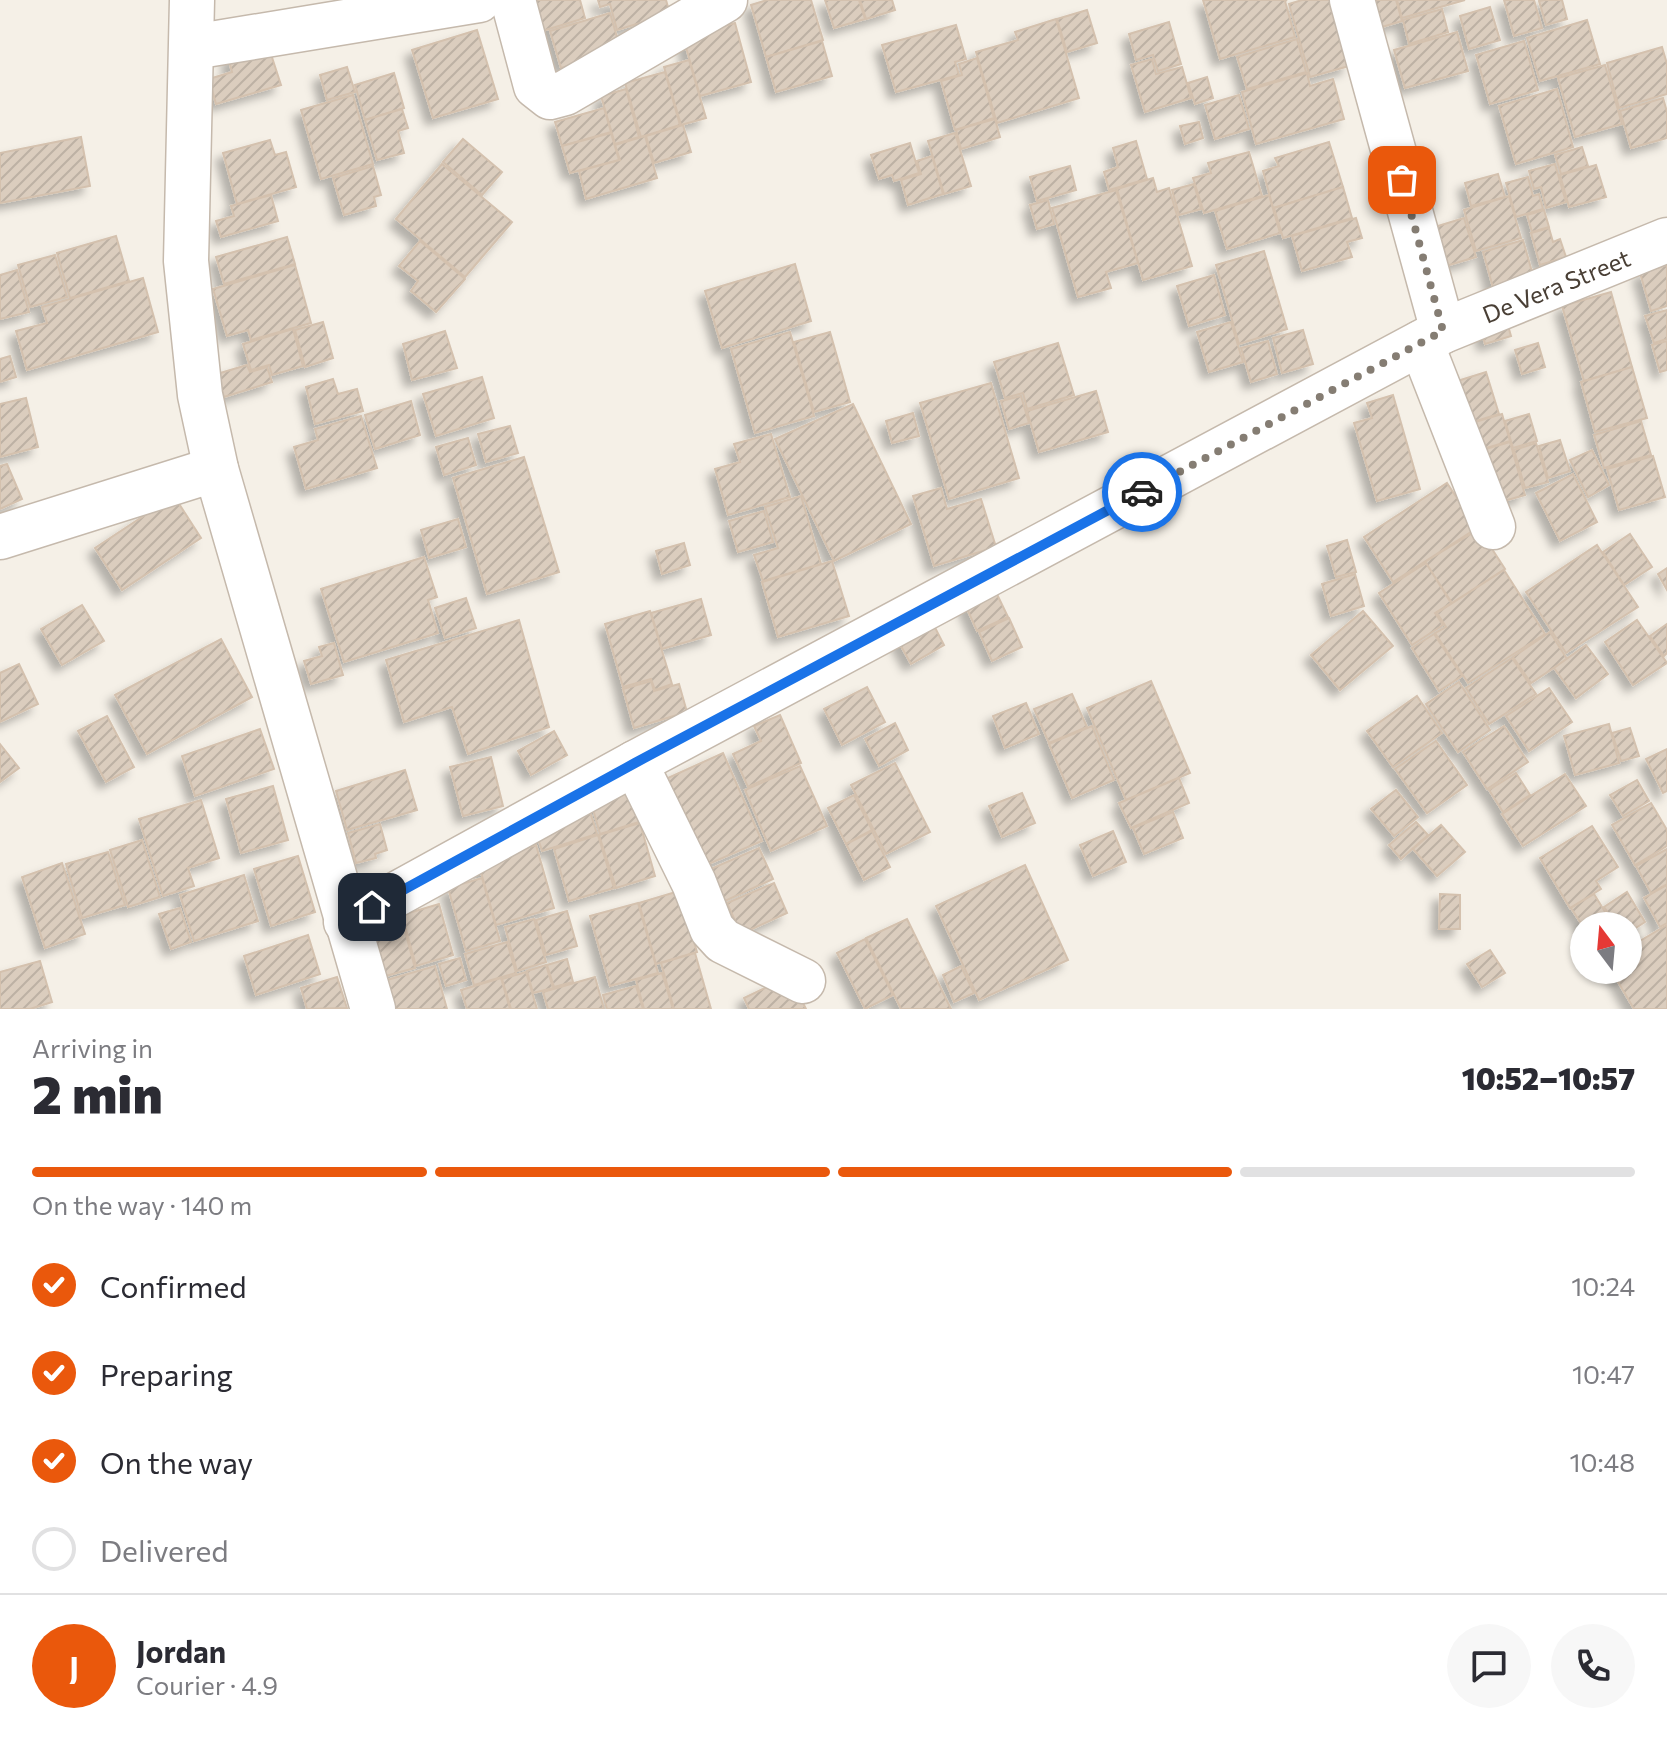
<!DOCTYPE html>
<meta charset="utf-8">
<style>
body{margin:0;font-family:Commissioner,sans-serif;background:#f7f7f7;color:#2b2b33;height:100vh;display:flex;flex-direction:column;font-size:30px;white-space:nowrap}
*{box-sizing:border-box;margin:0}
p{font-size:26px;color:#7c7c81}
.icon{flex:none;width:44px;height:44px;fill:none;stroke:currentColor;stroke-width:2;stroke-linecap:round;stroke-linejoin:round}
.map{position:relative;height:1009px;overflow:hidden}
.drawer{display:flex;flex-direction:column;background:#fff;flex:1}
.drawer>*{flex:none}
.needle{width:52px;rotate:344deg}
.tools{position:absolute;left:1570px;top:912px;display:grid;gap:16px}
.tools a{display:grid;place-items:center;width:72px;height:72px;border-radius:50%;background:#fff;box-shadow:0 2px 6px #0004;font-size:40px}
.pin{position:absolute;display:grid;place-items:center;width:68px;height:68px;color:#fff;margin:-34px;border-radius:16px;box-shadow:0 4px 12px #0006}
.courier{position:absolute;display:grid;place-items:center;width:80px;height:80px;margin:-40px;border:6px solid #1a73e8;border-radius:50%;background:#fff;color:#222;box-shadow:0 2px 10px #0007}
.head em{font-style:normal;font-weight:800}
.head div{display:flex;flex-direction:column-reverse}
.head{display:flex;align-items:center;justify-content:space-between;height:136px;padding:0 32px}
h1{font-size:52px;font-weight:800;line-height:60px}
.bar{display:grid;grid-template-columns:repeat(4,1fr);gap:12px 8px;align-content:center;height:96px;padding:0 32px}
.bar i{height:10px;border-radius:6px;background:#e1e1e2}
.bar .on{background:#ea580c}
.bar p{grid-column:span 4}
.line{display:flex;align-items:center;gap:20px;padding:0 32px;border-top:2px solid #e1e1e2}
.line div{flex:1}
.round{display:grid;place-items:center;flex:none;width:84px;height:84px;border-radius:42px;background:#f7f7f7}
ol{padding:0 32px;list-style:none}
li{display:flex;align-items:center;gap:24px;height:88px}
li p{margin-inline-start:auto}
li .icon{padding:8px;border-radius:50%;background:#ea580c;color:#fff;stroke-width:4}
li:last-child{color:#7c7c81}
li i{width:44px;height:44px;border:4px solid #e1e1e2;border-radius:50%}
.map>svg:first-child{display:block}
</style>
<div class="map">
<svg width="1667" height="1009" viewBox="0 0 1667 1009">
<defs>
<pattern id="building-hatch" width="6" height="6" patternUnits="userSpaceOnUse" patternTransform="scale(2)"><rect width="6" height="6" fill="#dbcdbe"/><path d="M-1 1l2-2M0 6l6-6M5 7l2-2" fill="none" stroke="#bdb1a4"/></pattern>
<filter id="shadow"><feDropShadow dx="-7" dy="7" stdDeviation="4" flood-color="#0004"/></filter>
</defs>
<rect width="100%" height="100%" fill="#f5f0e7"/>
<g fill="url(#building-hatch)" stroke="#d4c1ae" stroke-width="2" filter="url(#shadow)">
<polygon points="529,0 580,0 585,18 539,32"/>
<polygon points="598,0 666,0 670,14 617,30 610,4 600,7"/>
<polygon points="767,0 811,0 823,40 766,57 751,5"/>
<polygon points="825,0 859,0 865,19 834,28"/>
<polygon points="860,0 892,0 895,10 866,19"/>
<polygon points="1203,0 1287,0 1285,1 1295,37 1220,59"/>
<polygon points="1302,0 1331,0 1349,66 1310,77 1289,4"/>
<polygon points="1374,0 1396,0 1402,21 1382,27"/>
<polygon points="1397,0 1465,0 1402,18"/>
<polygon points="1504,0 1534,0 1542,28 1514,36"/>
<polygon points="1544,0 1562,0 1567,19 1546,25 1539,1"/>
<polygon points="1490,7 1500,40 1469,49 1460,16"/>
<polygon points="1442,9 1448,32 1409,44 1403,20"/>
<polygon points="1087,10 1097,43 1067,52 1057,19"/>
<polygon points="610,13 621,51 561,68 550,31"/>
<polygon points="1056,19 1079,98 997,123 976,52 1018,40 1015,32"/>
<polygon points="1587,20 1600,64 1540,81 1527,38"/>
<polygon points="1169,22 1181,64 1158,71 1153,55 1136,60 1129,34"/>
<polygon points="735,23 751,82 700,96 683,37"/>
<polygon points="956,25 966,59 955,62 959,75 896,92 882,45"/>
<polygon points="477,30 498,99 433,118 412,50"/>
<polygon points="1457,32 1468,71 1405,88 1394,50"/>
<polygon points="1297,39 1306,72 1247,89 1237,57"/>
<polygon points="822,41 832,76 776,92 766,57"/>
<polygon points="1524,41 1538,90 1490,104 1476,55"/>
<polygon points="268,45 281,85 216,104 209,79 232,72 228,57"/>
<polygon points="1662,47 1667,64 1667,94 1619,108 1607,63"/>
<polygon points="977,58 994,118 955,130 941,81 962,75 959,64"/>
<polygon points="1152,59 1156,74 1182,67 1191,98 1145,112 1131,65"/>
<polygon points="689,60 706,118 681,125 664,67"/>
<polygon points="1605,65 1622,124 1575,137 1558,78"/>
<polygon points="347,67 355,92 327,100 320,75"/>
<polygon points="665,72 680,125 641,137 625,83"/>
<polygon points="394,73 404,108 365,120 355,85"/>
<polygon points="1307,73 1310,86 1333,79 1344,119 1256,144 1242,92"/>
<polygon points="1207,77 1213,98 1195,104 1188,83"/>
<polygon points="626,89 639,137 615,144 601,96"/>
<polygon points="1557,89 1573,147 1516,164 1499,106"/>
<polygon points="353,95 373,164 321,179 301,110"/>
<polygon points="1239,95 1249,129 1215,139 1205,105"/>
<polygon points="1663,98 1667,112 1667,138 1631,148 1620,111"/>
<polygon points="604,108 611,132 562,146 555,122"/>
<polygon points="402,109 408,128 398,131 404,153 377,160 365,120"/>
<polygon points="995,119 1000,137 961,149 956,130"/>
<polygon points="1199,122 1203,138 1185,144 1180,126"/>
<polygon points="683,125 691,152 654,163 646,136"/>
<polygon points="611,133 619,160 570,173 562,146"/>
<polygon points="955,133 971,186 944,194 928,141"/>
<polygon points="645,136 657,178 586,199 579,171 620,160 615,145"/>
<polygon points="81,137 90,186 0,203 0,153"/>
<polygon points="463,139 502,172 482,195 443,162"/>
<polygon points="270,140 275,155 286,152 296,187 237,204 223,153"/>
<polygon points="1136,141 1147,179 1109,190 1104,172 1118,167 1113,148"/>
<polygon points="1329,142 1343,187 1273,208 1263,171 1279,166 1275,158"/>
<polygon points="910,143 919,173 894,181 892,175 879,179 871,155"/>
<polygon points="1582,147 1588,166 1561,174 1555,155"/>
<polygon points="1249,152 1262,196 1204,213 1193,178 1211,173 1208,163"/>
<polygon points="932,156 943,194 908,205 901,180 921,174 917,161"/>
<polygon points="442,164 512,222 465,277 396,219"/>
<polygon points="1555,164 1566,202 1546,208 1541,187 1534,189 1529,171"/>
<polygon points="1596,165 1606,197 1569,207 1560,175"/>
<polygon points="373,166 381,195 374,197 376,206 344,215 333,178"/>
<polygon points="1070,166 1076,190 1037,201 1030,177"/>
<polygon points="1498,174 1505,197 1471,206 1465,183"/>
<polygon points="1528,177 1533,196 1539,194 1543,209 1516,217 1506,183"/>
<polygon points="1153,178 1157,192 1169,188 1192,266 1143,280 1117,189"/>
<polygon points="1194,184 1201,209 1179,215 1172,190"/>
<polygon points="1343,187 1352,218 1283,238 1274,208"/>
<polygon points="1116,190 1138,263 1106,272 1111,288 1078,297 1052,208"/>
<polygon points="271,195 278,221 221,237 216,221 234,216 231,206"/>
<polygon points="1269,195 1280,233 1227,249 1215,211"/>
<polygon points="1509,196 1521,238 1476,251 1464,210"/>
<polygon points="1048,200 1054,224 1037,229 1030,205"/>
<polygon points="1544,210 1549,227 1532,232 1527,215"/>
<polygon points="1356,218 1362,238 1347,242 1352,257 1302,271 1292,236"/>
<polygon points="1464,218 1476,257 1436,269 1425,230"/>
<polygon points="1549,228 1553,242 1560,239 1566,257 1540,265 1531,233"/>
<polygon points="116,236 129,281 70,298 57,253"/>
<polygon points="287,237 295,264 224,284 216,257"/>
<polygon points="1523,240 1534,279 1494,291 1483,252"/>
<polygon points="420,241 465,279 436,312 411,291 418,281 399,266"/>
<polygon points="1264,251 1287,329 1239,344 1216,265"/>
<polygon points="55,255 67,297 30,307 18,265"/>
<polygon points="795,264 811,321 722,348 705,291"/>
<polygon points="295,265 311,323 251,340 248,330 227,336 213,289"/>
<polygon points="1667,265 1667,306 1651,311 1640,273"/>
<polygon points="17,270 29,312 0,319 0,275"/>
<polygon points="1214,275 1225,315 1189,326 1177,286"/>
<polygon points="143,278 158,332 27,370 16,331 47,323 42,307"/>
<polygon points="1611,292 1632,367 1584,381 1562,306"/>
<polygon points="1667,310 1667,339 1654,343 1645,316"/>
<polygon points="1505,315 1511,336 1485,344 1479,322"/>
<polygon points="323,322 333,358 305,367 295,330"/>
<polygon points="1231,322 1243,362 1209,372 1197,332"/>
<polygon points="293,329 303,366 272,375 269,365 251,370 243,344"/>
<polygon points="1303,330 1313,364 1282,373 1273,338"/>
<polygon points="445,331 457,368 412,380 403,344"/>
<polygon points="790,332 814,416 755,433 731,349"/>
<polygon points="830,332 850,402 814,412 794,342"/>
<polygon points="1268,341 1277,374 1251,382 1241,348"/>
<polygon points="1667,341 1667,370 1660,372 1652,345"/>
<polygon points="1058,343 1074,395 1027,409 1023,393 1005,398 994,362"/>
<polygon points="1538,343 1545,367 1522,374 1515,350"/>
<polygon points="10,356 16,377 0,382 0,359"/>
<polygon points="247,365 250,372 267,367 272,382 224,397 217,374"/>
<polygon points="1632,367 1647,418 1595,432 1581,382"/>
<polygon points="1486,372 1499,414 1463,425 1451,383"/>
<polygon points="482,377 494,418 436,436 423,394"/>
<polygon points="333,379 338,394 357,389 363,411 315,424 306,387"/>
<polygon points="991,383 1019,478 949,499 920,403"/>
<polygon points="1096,391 1108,432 1039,452 1027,411"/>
<polygon points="1393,395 1420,489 1377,501 1354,423 1372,418 1367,403"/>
<polygon points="1021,396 1029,423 1009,429 1001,401"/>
<polygon points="26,398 38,447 0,457 0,404"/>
<polygon points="411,401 420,435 375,449 365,415"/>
<polygon points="853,404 911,524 834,561 775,439"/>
<polygon points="913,413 919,436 892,443 886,421"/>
<polygon points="1502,414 1510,441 1473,452 1465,425"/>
<polygon points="1529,414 1537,441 1513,448 1505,421"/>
<polygon points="361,416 377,468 306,489 294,447 318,440 315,429"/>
<polygon points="1641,421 1651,455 1604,468 1594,435"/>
<polygon points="510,426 518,453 486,462 478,434"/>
<polygon points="771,434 790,497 728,515 715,469 740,462 734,444"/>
<polygon points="468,438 476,465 444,475 436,447"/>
<polygon points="1560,440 1570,471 1548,478 1539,446"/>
<polygon points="1510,442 1525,495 1490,505 1475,452"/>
<polygon points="1536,443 1548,482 1525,488 1514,450"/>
<polygon points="1592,450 1609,485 1588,497 1570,460"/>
<polygon points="1653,456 1665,497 1619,510 1607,469"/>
<polygon points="524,457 559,572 487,594 453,478"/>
<polygon points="7,464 22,499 0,509 0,466"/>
<polygon points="1573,474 1597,522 1560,541 1536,493"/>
<polygon points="1447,483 1477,528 1393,582 1364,537"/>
<polygon points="941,488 947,509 981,499 996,547 934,566 913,496"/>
<polygon points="174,496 201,538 122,590 95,548"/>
<polygon points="801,496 821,564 763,581 754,555 778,548 765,507"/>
<polygon points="764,511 773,542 738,552 729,521"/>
<polygon points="458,519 466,547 429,558 421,530"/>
<polygon points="1479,529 1505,569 1452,603 1425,562"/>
<polygon points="1630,534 1652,567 1624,585 1603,552"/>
<polygon points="1347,540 1356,572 1336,577 1327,546"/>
<polygon points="684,543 690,565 662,574 656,551"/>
<polygon points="1597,545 1638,607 1566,653 1526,592"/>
<polygon points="424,557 437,597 428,600 438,633 344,662 321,589"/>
<polygon points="832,561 849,616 778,637 762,582"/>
<polygon points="1426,563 1451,603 1435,613 1443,625 1412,645 1379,593"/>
<polygon points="1667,568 1667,590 1658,574"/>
<polygon points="1504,570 1545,634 1468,683 1435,633 1446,627 1437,613"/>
<polygon points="1355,574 1364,606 1331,616 1322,584"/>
<polygon points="994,588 1008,617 977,631 964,602"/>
<polygon points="466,598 476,628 445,638 435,608"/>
<polygon points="701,599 711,635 662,649 651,613"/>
<polygon points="82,605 104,641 62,665 41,629"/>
<polygon points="650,611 672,684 655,690 651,679 623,687 605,624"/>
<polygon points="1363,611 1393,646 1340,690 1311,655"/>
<polygon points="928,614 944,645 911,664 893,632"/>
<polygon points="1009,618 1022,647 992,661 979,632"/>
<polygon points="519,620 549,727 468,754 452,707 404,722 386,660"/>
<polygon points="1637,620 1667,663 1633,685 1605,642"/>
<polygon points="1667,624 1667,653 1664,656 1650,636"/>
<polygon points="1550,632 1567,659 1531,683 1513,657"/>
<polygon points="1434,634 1462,676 1439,691 1412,648"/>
<polygon points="221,639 252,697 147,754 115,695"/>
<polygon points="334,643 343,675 311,684 304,661 322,656 319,647"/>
<polygon points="1586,645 1608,674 1576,698 1554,668"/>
<polygon points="1512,658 1536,694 1489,724 1466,688"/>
<polygon points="19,664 38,704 0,722 0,673"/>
<polygon points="651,681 654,691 679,684 687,712 634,728 623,689"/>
<polygon points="1151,681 1190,773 1126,800 1087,708"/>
<polygon points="1459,682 1490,730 1458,752 1426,704"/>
<polygon points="867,687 885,722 842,745 824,709"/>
<polygon points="1549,688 1572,722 1529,751 1506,716"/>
<polygon points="1072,694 1087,727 1049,743 1034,709"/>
<polygon points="1417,696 1442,733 1393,767 1367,731"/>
<polygon points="1026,703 1039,734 1005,748 993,716"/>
<polygon points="780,715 801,763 748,787 733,754 761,741 754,726"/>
<polygon points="107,716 134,767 106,782 78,731"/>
<polygon points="895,723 908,750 879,766 865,739"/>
<polygon points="1609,724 1619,763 1575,775 1564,736"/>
<polygon points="1092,726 1114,780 1072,798 1049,744"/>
<polygon points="1504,726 1528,762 1487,789 1463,752"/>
<polygon points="1630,728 1639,756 1621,761 1612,733"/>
<polygon points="260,729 274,769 195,796 182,756"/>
<polygon points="554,731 567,755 531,775 518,751"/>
<polygon points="1436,741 1467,785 1427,813 1395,769"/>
<polygon points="0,744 19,768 0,782"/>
<polygon points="1667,749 1667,791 1663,793 1646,759"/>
<polygon points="723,753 762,841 697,869 659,782"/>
<polygon points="491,757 503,806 463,816 450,767"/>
<polygon points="895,763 930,832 886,854 851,785"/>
<polygon points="800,766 827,826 771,851 745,790"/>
<polygon points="405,770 417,810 347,830 336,791"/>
<polygon points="1516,773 1530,795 1503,812 1489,790"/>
<polygon points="1565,774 1586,806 1523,846 1502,814"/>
<polygon points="1179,778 1189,803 1131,828 1119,803"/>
<polygon points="1637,780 1649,801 1623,816 1610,795"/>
<polygon points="628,784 639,822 600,834 589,795"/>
<polygon points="273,786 288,840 241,853 226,799"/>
<polygon points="1396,790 1418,817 1394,836 1371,809"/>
<polygon points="1022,793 1035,823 1002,837 989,806"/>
<polygon points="854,795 872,830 846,844 828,808"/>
<polygon points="201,800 219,858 188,868 194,886 163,896 139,819"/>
<polygon points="1651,803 1667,830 1667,846 1635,865 1612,825"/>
<polygon points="588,805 597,834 542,851 533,822"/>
<polygon points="1173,812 1183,838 1144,854 1133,828"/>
<polygon points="1416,822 1428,835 1401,859 1389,845"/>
<polygon points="640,823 655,876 616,888 599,835"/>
<polygon points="380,824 387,850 375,854 376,858 356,863 348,833"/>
<polygon points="1441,825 1465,852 1437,876 1413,849"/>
<polygon points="1592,826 1618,867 1596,881 1601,889 1570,908 1540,858"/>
<polygon points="872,831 890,867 864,880 846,844"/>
<polygon points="1113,831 1126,862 1093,876 1080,845"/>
<polygon points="598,835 614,888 569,901 554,849"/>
<polygon points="142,840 160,897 128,907 110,850"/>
<polygon points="536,845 554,908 496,925 478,862"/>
<polygon points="759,848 773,879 714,906 699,874"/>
<polygon points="1667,849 1667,884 1651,893 1636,866"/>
<polygon points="108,852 125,905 82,918 66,864"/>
<polygon points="298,856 315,912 271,926 254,869"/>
<polygon points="62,863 85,934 45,948 22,877"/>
<polygon points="1025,865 1068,960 979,1000 936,906"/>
<polygon points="244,875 258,921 194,941 180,895"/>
<polygon points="482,878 500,941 466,951 448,888"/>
<polygon points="774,883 787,913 741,934 727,903"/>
<polygon points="1667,885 1667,923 1660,927 1644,898"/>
<polygon points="679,891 697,952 656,964 639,903"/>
<polygon points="1627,892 1645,922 1628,933 1628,926 1617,926 1604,907"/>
<polygon points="1440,894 1460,895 1460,929 1439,929"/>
<polygon points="1594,894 1612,923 1606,926 1584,928 1571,908"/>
<polygon points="638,903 658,973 610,986 590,916"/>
<polygon points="439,904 453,955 416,966 402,915"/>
<polygon points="180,908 191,942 171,949 159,914"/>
<polygon points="567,911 577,946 546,955 536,920"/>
<polygon points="534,919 546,962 517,971 505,927"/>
<polygon points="907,919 951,1009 901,1009 866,938"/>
<polygon points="402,920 415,968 382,977 368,929"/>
<polygon points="1667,925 1667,1009 1634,1009 1611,970 1628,970 1628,948"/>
<polygon points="308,935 320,974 256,995 244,956"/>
<polygon points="865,939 893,995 865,1009 837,953"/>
<polygon points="507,942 516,973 474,985 465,954"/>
<polygon points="1490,950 1505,973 1482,987 1467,964"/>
<polygon points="695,953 711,1009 674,1009 661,963"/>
<polygon points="460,958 466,980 446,986 439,964"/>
<polygon points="567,959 573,982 554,987 547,965"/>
<polygon points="40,961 52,1002 30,1009 0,1009 0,972"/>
<polygon points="546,965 553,988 533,993 527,971"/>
<polygon points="435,966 447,1009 395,1009 387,980"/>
<polygon points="961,966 974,993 954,1002 943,975"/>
<polygon points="526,972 537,1009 511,1009 502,979"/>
<polygon points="662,973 673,1009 644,1009 636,980"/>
<polygon points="790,976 806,1009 749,1009 744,998"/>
<polygon points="337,977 347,1008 307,1009 301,988"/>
<polygon points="595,977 604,1009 548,1009 543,992"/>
<polygon points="501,978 510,1009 467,1009 461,990"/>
<polygon points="636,986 643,1009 607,1009 603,995"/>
</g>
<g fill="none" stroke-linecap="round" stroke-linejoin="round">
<g stroke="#c5b9ac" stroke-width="47">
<g id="minor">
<polyline points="192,0 186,261 200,395 216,469 373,1009"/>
<polyline points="513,0 536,86 550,97 565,93 725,0"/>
<polyline points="1352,0 1443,331"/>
<polyline points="193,47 479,0"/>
<polyline points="1421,343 1493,527"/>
<polyline points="0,537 216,469"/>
<polyline points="635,763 694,883 712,929 723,941 803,981"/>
<path id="s1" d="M346 922 635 763 1443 331 1667 240"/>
</g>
</g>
<use href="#minor" stroke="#fff" stroke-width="44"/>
</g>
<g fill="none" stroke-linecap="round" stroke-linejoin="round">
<polyline stroke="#857d73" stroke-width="8" stroke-dasharray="0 14.4" points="1142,492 1443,331 1402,180"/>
<polyline stroke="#1a73e8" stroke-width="10" points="372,907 635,763 1142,492"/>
</g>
<g text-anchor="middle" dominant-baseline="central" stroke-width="7" stroke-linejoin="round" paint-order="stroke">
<g font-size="24" fill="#493f35" stroke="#fff">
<text stroke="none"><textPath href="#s1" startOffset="1368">De Vera Street</textPath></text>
</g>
</g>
</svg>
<div class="tools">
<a><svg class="needle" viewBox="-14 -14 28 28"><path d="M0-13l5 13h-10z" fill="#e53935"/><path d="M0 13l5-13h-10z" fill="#7c7c81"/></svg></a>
</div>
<div class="pin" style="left:1402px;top:180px;background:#ea580c"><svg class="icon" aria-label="bag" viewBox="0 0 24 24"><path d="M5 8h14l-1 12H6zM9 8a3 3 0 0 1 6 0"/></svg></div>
<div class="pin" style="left:372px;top:907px;background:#1f2937"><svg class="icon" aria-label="home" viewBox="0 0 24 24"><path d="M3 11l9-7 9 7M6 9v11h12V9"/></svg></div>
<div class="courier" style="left:1142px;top:492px"><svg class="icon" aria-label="car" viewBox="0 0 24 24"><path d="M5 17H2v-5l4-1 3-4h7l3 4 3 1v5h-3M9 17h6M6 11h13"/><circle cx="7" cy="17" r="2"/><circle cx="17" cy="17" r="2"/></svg></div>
</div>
<section class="drawer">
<div class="head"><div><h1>2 min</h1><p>Arriving in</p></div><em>10:52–10:57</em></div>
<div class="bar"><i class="on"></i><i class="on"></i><i class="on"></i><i></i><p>On the way · 140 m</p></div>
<ol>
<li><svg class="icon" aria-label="check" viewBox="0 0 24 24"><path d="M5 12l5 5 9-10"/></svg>Confirmed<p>10:24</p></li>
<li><svg class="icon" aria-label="check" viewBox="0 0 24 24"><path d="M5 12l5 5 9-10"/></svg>Preparing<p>10:47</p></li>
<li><svg class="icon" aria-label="check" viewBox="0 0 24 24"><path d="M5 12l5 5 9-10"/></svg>On the way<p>10:48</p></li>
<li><i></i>Delivered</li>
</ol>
<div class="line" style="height:144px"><b class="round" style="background:#ea580c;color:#fff">J</b><div><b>Jordan</b><p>Courier · 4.9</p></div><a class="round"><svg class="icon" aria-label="chat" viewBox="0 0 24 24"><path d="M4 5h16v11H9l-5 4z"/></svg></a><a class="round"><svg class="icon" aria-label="phone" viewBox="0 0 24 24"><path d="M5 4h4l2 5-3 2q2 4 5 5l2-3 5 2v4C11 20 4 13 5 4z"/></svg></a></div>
</section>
